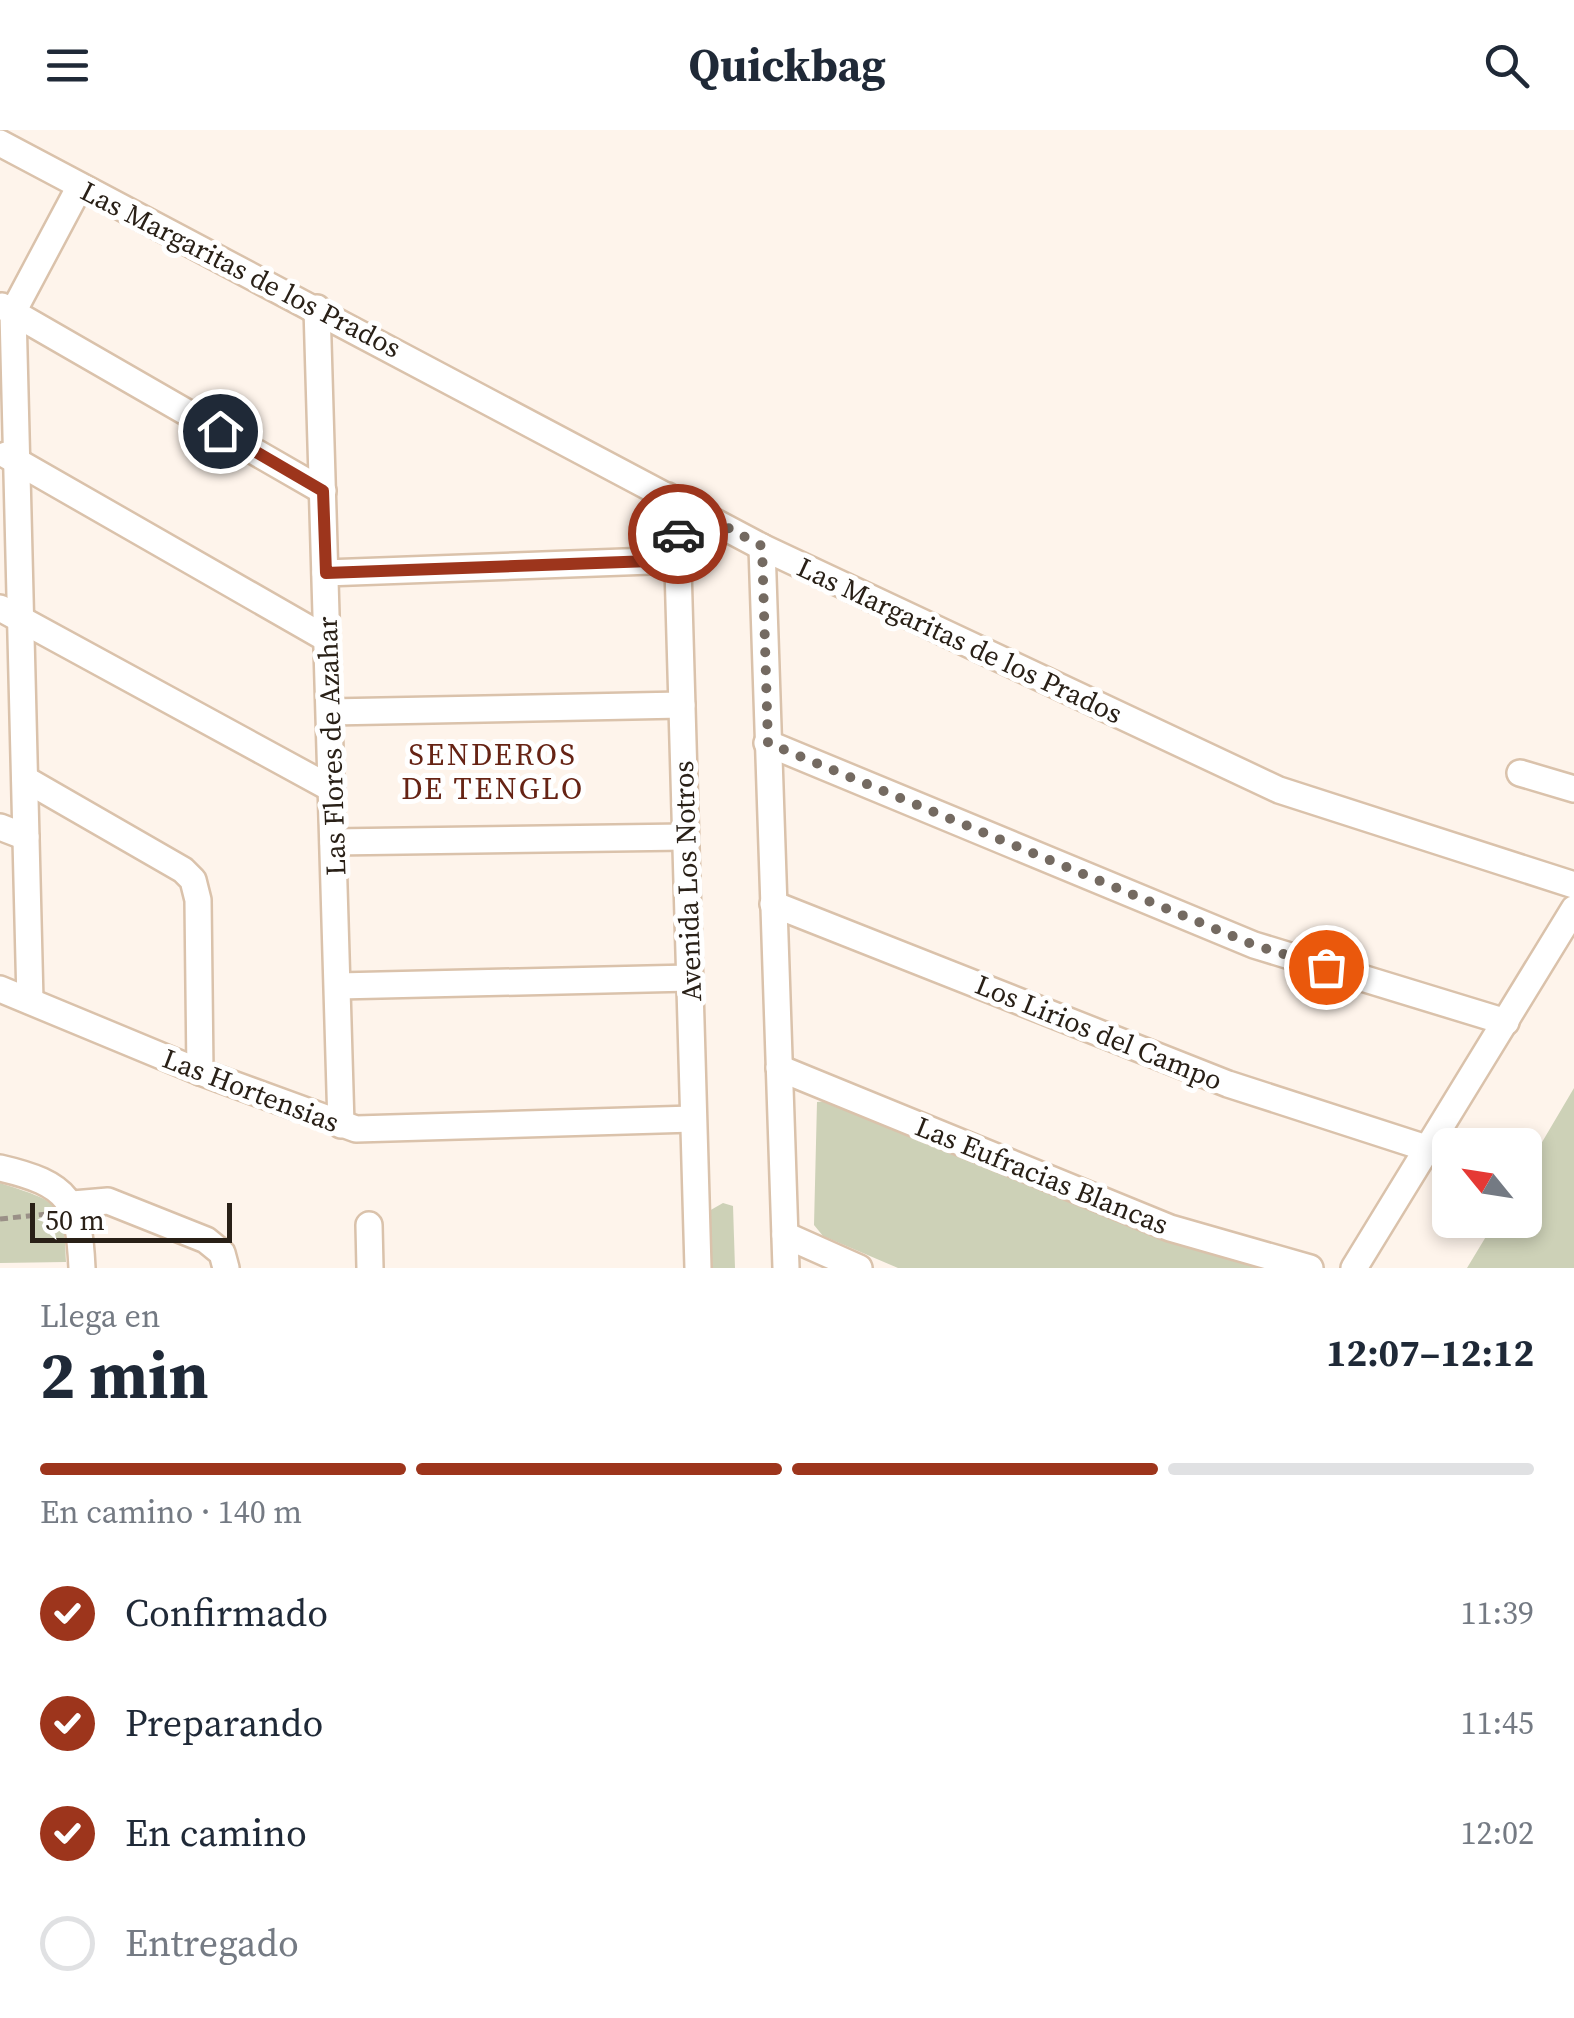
<!DOCTYPE html>
<html lang="es">
<meta charset="utf-8">
<style>
body{margin:0;font-family:"Source Serif 4",serif;background:#f6f6f7;color:#1f2937;height:100vh;display:flex;flex-direction:column;font-size:38px;white-space:nowrap}
*{box-sizing:border-box;margin:0}
p{font-size:32px;color:#747a83}
.icon{flex:none;width:55px;height:55px;fill:none;stroke:currentColor;stroke-width:2;stroke-linecap:round;stroke-linejoin:round}
.map{position:relative;height:1138px;overflow:hidden}
.details{display:flex;flex-direction:column;background:#fff;flex:1}
.details>*{flex:none}
.needle{width:65px;rotate:300deg}
.fabs{position:absolute;left:1432px;top:998px;display:grid;gap:20px}
.fabs a{display:grid;place-items:center;width:110px;height:110px;border-radius:15px;background:#fff;box-shadow:0 5px 15px #0003;font-size:50px}
.scale{position:absolute;left:30px;bottom:25px;width:202px;box-sizing:border-box;padding-left:10px;border:5px solid #292017;border-top:0;font-size:28px;line-height:35px;white-space:nowrap;color:#292017;-webkit-text-stroke:8px #fff;paint-order:stroke}
.pin{position:absolute;display:grid;place-items:center;width:85px;height:85px;color:#fff;margin:-42px;border:5px solid #fff;border-radius:50%;box-shadow:0 2px 10px #0007}
.courier{position:absolute;display:grid;place-items:center;width:100px;height:100px;margin:-50px;border:8px solid #9d351c;border-radius:50%;background:#fff;color:#222;box-shadow:0 2px 12px #0007}
.head em{font-style:normal;font-weight:700}
.head div{display:flex;flex-direction:column-reverse}
.head{display:flex;align-items:center;justify-content:space-between;height:170px;padding:0 40px}
h1{font-size:65px;font-weight:700;line-height:75px}
.bar{display:grid;grid-template-columns:repeat(4,1fr);gap:15px 10px;align-content:center;height:120px;padding:0 40px}
.bar i{height:12px;border-radius:8px;background:#e0e1e3}
.bar .active{background:#9d351c}
.bar p{grid-column:span 4}
ol{padding:0 40px;list-style:none}
li{display:flex;align-items:center;gap:30px;height:110px}
li p{margin-inline-start:auto}
li .icon{padding:10px;border-radius:50%;background:#9d351c;color:#fff;stroke-width:4}
li:last-child{color:#747a83}
li i{width:55px;height:55px;border:5px solid #e0e1e3;border-radius:50%}
header{display:flex;justify-content:space-between;align-items:center;height:130px;padding:0 40px;background:#fff;font-size:45px;font-weight:700}
.map>svg:first-child{display:block}
</style>
<header><svg class="icon" aria-label="menu" viewBox="0 0 24 24"><path d="M4 6h16M4 12h16M4 18h16"/></svg>Quickbag<svg class="icon" aria-label="search" viewBox="0 0 24 24"><circle cx="10" cy="10" r="6"/><path d="M15 15l6 6"/></svg></header>
<div class="map">
<svg width="1574" height="1138" viewBox="0 0 1574 1138">
<rect width="100%" height="100%" fill="#fef4eb"/>
<g fill="#cdd1b7">
<polygon points="1574,958 1574,1138 1467,1138 1496,1090 1525,1090 1525,1041"/>
<polygon points="827,971 1163,1107 1259,1138 898,1138 823,1106 814,1095 817,972"/>
<path d="M0 1053C57 1072 65 1070 66 1132L0 1133Z"/>
<polygon points="723,1073 733,1076 735,1138 710,1138 709,1081"/>
</g>
<g fill="none" stroke-linecap="round" stroke-linejoin="round">
<g stroke="#dac2ab" stroke-width="30">
<g id="minor">
<polyline points="0,13 762,417 1279,660 1574,755"/>
<polyline points="2,176 323,361"/>
<polyline points="317,178 341,995"/>
<polyline points="6,325 327,509"/>
<polyline points="668,366 677,402 698,1138"/>
<polyline points="762,417 786,1138"/>
<polyline points="325,443 678,430"/>
<polyline points="0,478 332,659"/>
<polyline points="330,582 682,575"/>
<polyline points="767,613 1254,815 1506,892"/>
<polyline points="1520,643 1574,659"/>
<polyline points="25,649 183,740 193,750 198,770 200,942"/>
<polyline points="0,697 26,707"/>
<polyline points="333,712 685,707"/>
<polyline points="773,774 1228,954 1429,1019"/>
<polyline points="338,856 690,848"/>
<polyline points="0,859 200,942 356,999 693,989"/>
<polyline points="30,871 13,182 80,56"/>
<polyline points="779,938 1170,1098 1310,1138"/>
<path d="M0 1038C69 1054 79 1071 82 1138"/>
<polyline points="73,1074 108,1071 206,1110 222,1123 226,1138"/>
<polyline points="369,1095 370,1138"/>
<polyline points="785,1105 859,1138"/>
<polyline points="1354,1138 1574,779"/>
</g>
</g>
<polyline stroke="#9a9087" stroke-width="5" stroke-dasharray="8 5" stroke-linecap="butt" points="0,1089 47,1084"/>
<use href="#minor" stroke="#fff" stroke-width="25"/>
</g>
<g fill="none" stroke-linecap="round" stroke-linejoin="round">
<polyline stroke="#746a61" stroke-width="10" stroke-dasharray="0 18" points="678,404 668,366 762,416 768,613 1254,815 1326,837"/>
<polyline stroke="#9d351c" stroke-width="12" points="220,301 323,361 326,443 678,430 678,404"/>
</g>
<g text-anchor="middle" dominant-baseline="central" stroke-width="10" stroke-linejoin="round" paint-order="stroke">
<g font-size="28" fill="#292017" stroke="#fff">
<text transform="translate(241 139) rotate(27)">Las Margaritas de los Prados</text>
<text transform="translate(960 510) rotate(25)">Las Margaritas de los Prados</text>
<text transform="translate(331 616) rotate(-92)">Las Flores de Azahar</text>
<text transform="translate(687 751) rotate(-92)">Avenida Los Notros</text>
<text transform="translate(1099 902) rotate(22)">Los Lirios del Campo</text>
<text transform="translate(251 960) rotate(21)">Las Hortensias</text>
<text transform="translate(1042 1045) rotate(22)">Las Eufracias Blancas</text>
</g>
<g font-size="30" letter-spacing="2.5" fill="#662314" stroke="#fff">
<text x="493" y="624">SENDEROS<tspan x="493" dy="34">DE TENGLO</tspan></text>
</g>
</g>
</svg>
<div class="fabs">
<a><svg class="needle" viewBox="-14 -14 28 28"><path d="M0-13l5 13h-10z" fill="#e53935"/><path d="M0 13l5-13h-10z" fill="#747a83"/></svg></a>
</div>
<div class="scale">50 m</div>
<div class="pin" style="left:1326px;top:837px;background:#ea580c"><svg class="icon" aria-label="bag" viewBox="0 0 24 24"><path d="M5 8h14l-1 12H6zM9 8a3 3 0 0 1 6 0"/></svg></div>
<div class="pin" style="left:220px;top:301px;background:#1f2937"><svg class="icon" aria-label="home" viewBox="0 0 24 24"><path d="M3 11l9-7 9 7M6 9v11h12V9"/></svg></div>
<div class="courier" style="left:678px;top:404px"><svg class="icon" aria-label="car" viewBox="0 0 24 24"><path d="M5 17H2v-5l4-1 3-4h7l3 4 3 1v5h-3M9 17h6M6 11h13"/><circle cx="7" cy="17" r="2"/><circle cx="17" cy="17" r="2"/></svg></div>
</div>
<section class="details">
<div class="head"><div><h1>2 min</h1><p>Llega en</p></div><em>12:07–12:12</em></div>
<div class="bar"><i class="active"></i><i class="active"></i><i class="active"></i><i></i><p>En camino · 140 m</p></div>
<ol>
<li><svg class="icon" aria-label="check" viewBox="0 0 24 24"><path d="M5 12l5 5 9-10"/></svg>Confirmado<p>11:39</p></li>
<li><svg class="icon" aria-label="check" viewBox="0 0 24 24"><path d="M5 12l5 5 9-10"/></svg>Preparando<p>11:45</p></li>
<li><svg class="icon" aria-label="check" viewBox="0 0 24 24"><path d="M5 12l5 5 9-10"/></svg>En camino<p>12:02</p></li>
<li><i></i>Entregado</li>
</ol>
</section>
